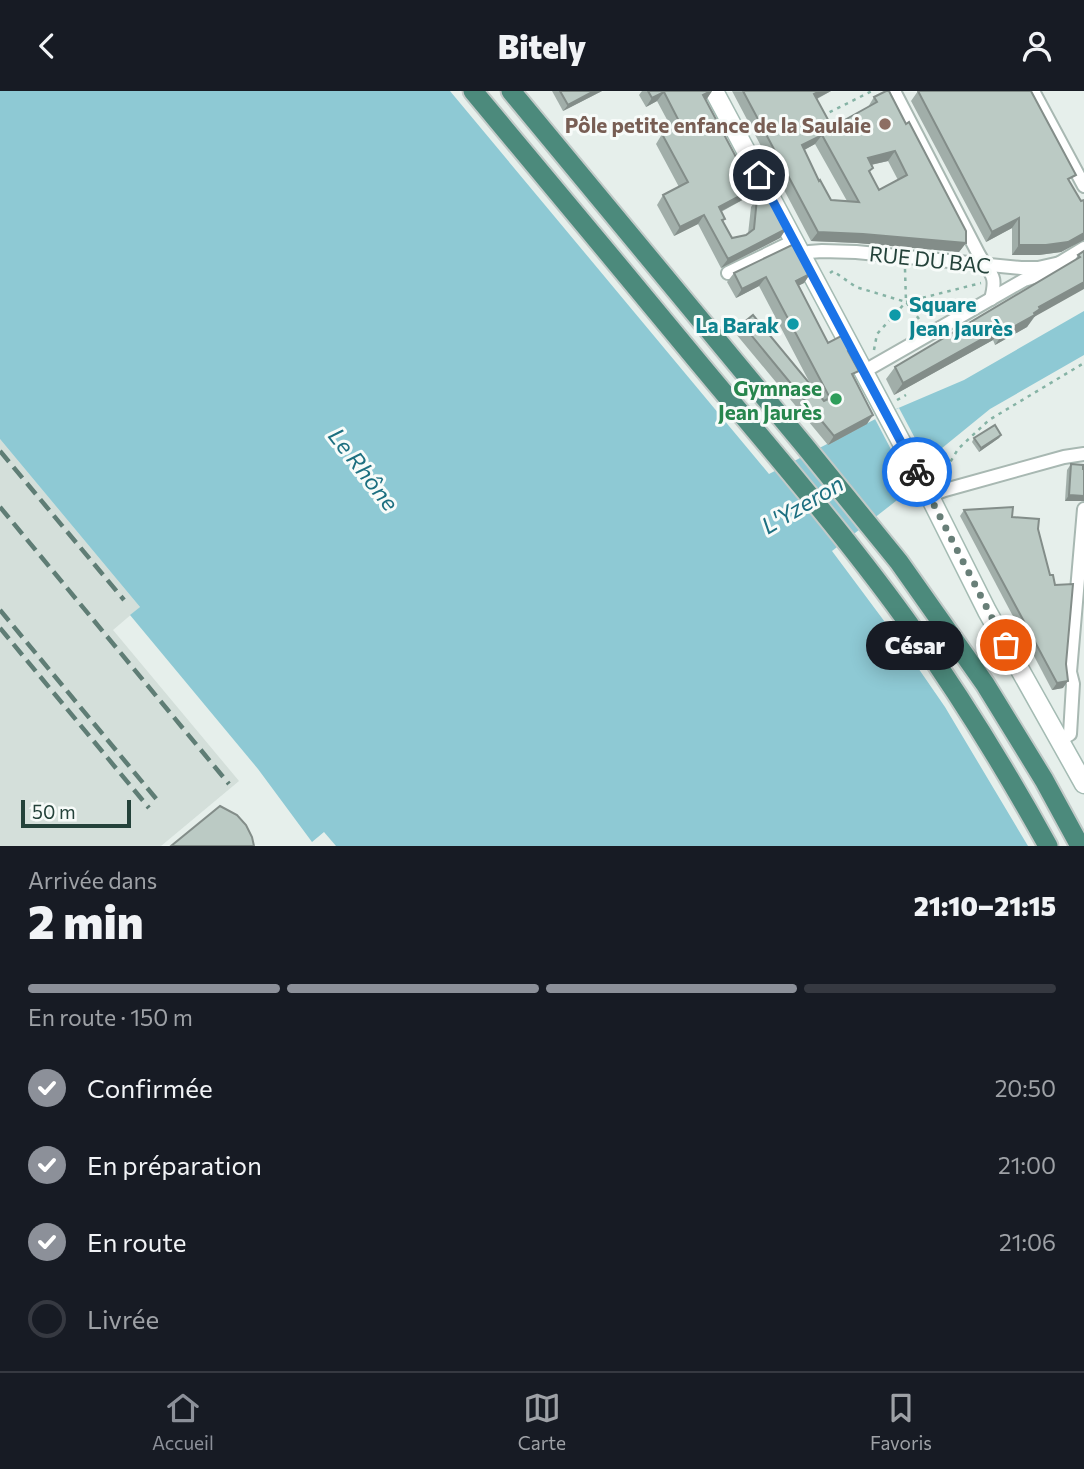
<!DOCTYPE html>
<html lang="fr">
<meta charset="utf-8">
<style>
body{margin:0;font-family:Commissioner,sans-serif;background:#20242c;color:#f1f3f6;height:100vh;display:flex;flex-direction:column;font-size:26px;white-space:nowrap}
*{box-sizing:border-box;margin:0}
p{font-size:23px;color:#9ea1a6}
.icon{flex:none;width:38px;height:38px;fill:none;stroke:currentColor;stroke-width:2;stroke-linecap:round;stroke-linejoin:round}
.map{position:relative;height:755px;overflow:hidden}
.drawer{display:flex;flex-direction:column;background:#171b24;flex:1}
.drawer>*{flex:none}
.scale{position:absolute;left:21px;bottom:18px;width:110px;box-sizing:border-box;padding-left:7px;border:4px solid #24423a;border-top:0;font-size:19px;line-height:24px;white-space:nowrap;color:#24423a;-webkit-text-stroke:5px #f7fbf9;paint-order:stroke}
.pin{position:absolute;display:grid;place-items:center;width:60px;height:60px;color:#fff;margin:-30px;border:4px solid #fff;border-radius:50%;box-shadow:0 2px 7px #0007}
.courier{position:absolute;display:grid;place-items:center;width:70px;height:70px;margin:-35px;border:5px solid #1a73e8;border-radius:50%;background:#fff;color:#222;box-shadow:0 2px 9px #0007}
.bubble{position:absolute;height:49px;border-radius:24px;background:#171b24;box-shadow:0 4px 18px #0003;font-size:23px;font-weight:800;line-height:49px;text-align:center}
.head em{font-style:normal;font-weight:800}
.head div{display:flex;flex-direction:column-reverse}
.head{display:flex;align-items:center;justify-content:space-between;height:119px;padding:0 28px}
h1{font-size:46px;font-weight:800;line-height:52px}
.bar{display:grid;grid-template-columns:repeat(4,1fr);gap:10px 7px;align-content:center;height:84px;padding:0 28px}
.bar i{height:9px;border-radius:5px;background:#363941}
.bar .selected{background:#8c9099}
.bar p{grid-column:span 4}
ol{padding:0 28px;list-style:none}
li{display:flex;align-items:center;gap:21px;height:77px}
li p{margin-inline-start:auto}
li .icon{padding:7px;border-radius:50%;background:#8c9099;color:#fff;stroke-width:4}
li:last-child{color:#9ea1a6}
li i{width:38px;height:38px;border:4px solid #363941;border-radius:50%}
header{display:flex;justify-content:space-between;align-items:center;height:91px;padding:0 28px;background:#171b24;font-size:32px;font-weight:800}
.tab-bar{display:flex;justify-content:space-around;align-items:center;height:98px;border-top:2px solid #363941;background:#171b24;font-size:19px;color:#9ea1a6}
.tab-bar a{display:grid;justify-items:center;gap:4px}
.tab-bar .selected{color:#8c9099}
.map>svg:first-child{display:block}
</style>
<header><svg class="icon" aria-label="back" viewBox="0 0 24 24"><path d="M15 5l-7 7 7 7"/></svg>Bitely<svg class="icon" aria-label="person" viewBox="0 0 24 24"><circle cx="12" cy="8" r="4"/><path d="M4 21q1-7 8-7t8 7"/></svg></header>
<div class="map">
<svg width="1084" height="755" viewBox="0 0 1084 755">
<rect width="100%" height="100%" fill="#e6efeb"/>
<polygon fill="#d4dfda" points="0,348 140,516 113,539 239,690 161,755 0,755"/>
<polygon fill="#8ec9d4" points="0,0 450,0 769,383 889,321 964,289 1084,220 1084,264 990,318 904,388 910,399 832,460 905,558 945,616 1028,755 336,755 324,741 312,751 258,678 130,524 140,516 0,348"/>
<polygon fill="#e6efeb" points="899,317 927,370 906,387 875,328"/>
<g fill="none" stroke-linecap="round" stroke-linejoin="round">
<g stroke="#a8b8b2" stroke-width="16">
<g id="minor">
<path d="M894 0 978 162C990 184 998 182 991 208"/>
<polyline points="1033,0 1084,95"/>
<polyline points="802,165 809,161 822,160 856,161 1021,177 1038,177 1060,172"/>
<polyline points="728,182 794,150"/>
<polyline points="863,281 1024,189 1040,184 1084,157"/>
<polyline points="930,407 937,402 945,399 1064,366 1084,363"/>
<polyline points="1060,649 1070,643 1073,593 1070,581 1084,418"/>
</g>
</g>
<g stroke="#a4bbb3" stroke-width="21">
<polyline id="secondary" points="714,0 920,386 987,520 1084,693"/>
</g>
<g stroke="#c2cac8" stroke-width="23">
<g id="trunk">
<path d="M473 0C549 91 624 181 699 272 772 360 848 447 914 540 963 609 1007 681 1048 755"/>
<polyline points="511,0 804,354 899,471 985,593 1044,689 1080,755"/>
</g>
</g>
<g stroke="#86b3a5" stroke-width="2.5" stroke-dasharray="3.5 5" stroke-linecap="butt">
<polyline points="822,25 872,0"/>
<polyline points="905,178 906,211 922,232"/>
<polyline points="830,182 833,180 856,196 906,211"/>
<polyline points="874,259 877,243 906,211 981,192"/>
<polyline points="897,309 906,304"/>
<polyline points="942,385 958,358 989,329 1084,272"/>
</g>
<use href="#minor" stroke="#fff" stroke-width="12"/>
<use href="#secondary" stroke="#fff" stroke-width="18"/>
<use href="#trunk" stroke="#4c8a7c" stroke-width="19"/>
<g stroke="#5f7d75" stroke-width="4.5" stroke-dasharray="14 7" stroke-linecap="butt">
<polyline points="0,360 124,509"/>
<polyline points="0,416 229,693"/>
<polyline points="0,519 158,710"/>
<polyline points="0,537 149,717"/>
</g>
</g>
<g fill="#a1aea9" fill-rule="evenodd">
<polygon points="552,0 602,0 563,20"/>
<polygon points="642,0 712,0 706,9 753,98 746,107 721,121 725,128 723,130 732,147 746,144 748,143 751,116 757,107 786,138 780,147 721,177 698,133 674,145 657,114 663,104 679,96 656,53 662,43 672,38 657,10 646,16 639,4"/>
<path d="M732 0H831L817 8 832 36 868 16 874 6 966 152 959 161 857 152 811 150ZM815 53 847 110 831 109 819 90 804 59ZM888 70 898 89 879 99 870 82 871 74Z"/>
<polygon points="918,0 1071,92 1083,148 1061,161 1039,164 1012,164 1012,137 986,151 911,10"/>
<polygon points="1084,160 1027,236 995,254 993,249 894,304 886,288 895,276 1075,169 1078,164"/>
<polygon points="734,182 810,183 804,192 798,195 828,252 849,262 854,287 867,333 828,354 736,243 742,233 812,296 759,195 736,207 727,191"/>
<polygon points="1001,344 999,347 979,361 972,351 974,347"/>
<polygon points="1071,373 1084,378 1084,410 1065,410 1067,379"/>
<polygon points="964,419 1012,426 1038,438 1063,597 1052,599 960,425"/>
</g>
<g fill="#838d89">
<polygon points="594,0 602,0 563,20 568,14"/>
<polygon points="712,0 706,9 703,4"/>
<polygon points="820,0 831,0 808,12 814,3"/>
<polygon points="664,1 657,10 646,16 652,7"/>
<polygon points="822,44 815,53 795,64 802,54"/>
<polygon points="895,60 888,70 861,76 868,67"/>
<polygon points="753,98 746,107 712,125 719,116"/>
<polygon points="704,124 698,133 674,145 680,136"/>
<polygon points="1019,127 1012,137 986,151 992,141"/>
<polygon points="786,138 780,147 721,177 728,168"/>
<polygon points="818,141 863,143 966,152 959,161 857,152 811,150"/>
<polygon points="1084,142 1084,149 1061,161 1039,164 1012,164 1019,154"/>
<polygon points="810,183 804,192 789,199 796,190"/>
<polygon points="766,186 759,195 736,207 742,198"/>
<polygon points="1084,191 1084,198 1034,226 1027,236 995,254 1004,241 1039,216"/>
<polygon points="1002,237 993,249 894,304 903,292"/>
<polygon points="873,324 867,333 828,354 834,345"/>
<polygon points="1001,344 999,347 979,361 981,357"/>
<polygon points="1069,404 1084,405 1084,410 1065,410"/>
<polygon points="1068,590 1063,597 1052,599 1057,592"/>
</g>
<g fill="#bbcac4" stroke="#838d89" stroke-width="2" fill-rule="evenodd">
<polygon points="560,0 594,0 568,14"/>
<polygon points="648,0 711,0 703,4 753,98 719,116 725,128 722,129 732,147 746,144 754,138 757,107 767,102 786,138 728,168 704,124 680,136 663,104 688,91 662,43 681,34 664,1 652,7"/>
<path d="M743 0H820L814 3 832 36 877 11 874 6 886 0H889L906 33 909 31 966 140V152L863 143 818 141ZM822 44 859 111 831 109 820 89 819 90 802 54ZM895 60 907 84 879 99 869 80 873 77 868 67Z"/>
<polygon points="918,0 1031,0 1076,84 1068,88 1081,110 1084,109 1084,142 1068,151 1046,154 1019,154 1019,127 992,141"/>
<polygon points="794,153 810,183 796,190 828,252 843,244 851,259 848,260 859,280 852,283 873,324 834,345 742,233 753,224 824,310 830,307 766,186 742,198 734,182"/>
<polygon points="1084,160 1084,191 1039,216 1040,218 1034,222 1035,224 1004,241 1002,237 903,292 895,276 1080,166 1078,164"/>
<polygon points="995,334 1001,344 981,357 974,347"/>
<polygon points="1071,373 1083,374 1083,378 1084,378 1084,405 1069,404"/>
<polygon points="1013,416 1012,426 1039,428 1038,438 1050,484 1053,484 1055,494 1073,493 1066,573 1068,590 1057,592 964,419"/>
<polygon points="220,715 237,724 246,734 252,746 254,755 171,755"/>
</g>
<g fill="none" stroke-linecap="round" stroke-linejoin="round">
<polyline stroke="#687f78" stroke-width="7" stroke-dasharray="0 12.6" points="917,381 1006,554"/>
<polyline stroke="#1a73e8" stroke-width="9" points="759,84 917,381"/>
</g>
<circle fill="#8d6e63" stroke="#f7fbf9" stroke-width="2.5" cx="885" cy="33" r="7"/>
<g fill="#0f9aa8" stroke="#f7fbf9" stroke-width="2.5">
<circle cx="895" cy="224" r="7"/>
<circle cx="793" cy="233" r="7"/>
</g>
<circle fill="#2e9e5b" stroke="#f7fbf9" stroke-width="2.5" cx="836" cy="308" r="7"/>
<g text-anchor="middle" dominant-baseline="central" stroke-width="6" stroke-linejoin="round" paint-order="stroke">
<g font-size="21" font-weight="bold" fill="#785e54" stroke="#f7fbf9" text-anchor="end">
<text x="871" y="33">Pôle petite enfance de la Saulaie</text>
</g>
<g font-size="21" fill="#24423a" stroke="#f7fbf9">
<text transform="translate(930 168) rotate(6)">RUE DU BAC</text>
</g>
<g font-size="21" font-weight="bold" fill="#0d838f" stroke="#f7fbf9" text-anchor="start">
<text x="909" y="212">Square<tspan x="909" dy="24">Jean Jaurès</tspan></text>
<text x="779" y="233" text-anchor="end">La Barak</text>
</g>
<g font-size="21" font-weight="bold" fill="#27864d" stroke="#f7fbf9" text-anchor="end">
<text x="822" y="296">Gymnase<tspan x="822" dy="24">Jean Jaurès</tspan></text>
</g>
<g font-size="23" font-style="italic" fill="#1c6f80" stroke="#f7fbf9">
<text transform="translate(364 378) rotate(52)">Le Rhône</text>
<text transform="translate(802 413) rotate(-31)">L'Yzeron</text>
</g>
</g>
</svg>
<div class="scale">50 m</div>
<div class="pin" style="left:1006px;top:554px;background:#ea580c"><svg class="icon" aria-label="bag" viewBox="0 0 24 24"><path d="M5 8h14l-1 12H6zM9 8a3 3 0 0 1 6 0"/></svg></div>
<div class="pin" style="left:759px;top:84px;background:#1f2937"><svg class="icon" aria-label="home" viewBox="0 0 24 24"><path d="M3 11l9-7 9 7M6 9v11h12V9"/></svg></div>
<div class="courier" style="left:917px;top:381px"><svg class="icon" aria-label="bike" viewBox="0 0 24 24"><circle cx="6" cy="16" r="4"/><circle cx="18" cy="16" r="4"/><path d="M6 16l4-8h5l3 8M10 8l3 8H6M13 5h3"/></svg></div>
<div class="bubble" style="left:866px;top:530px;width:98px">César</div>
</div>
<section class="drawer">
<div class="head"><div><h1>2 min</h1><p>Arrivée dans</p></div><em>21:10–21:15</em></div>
<div class="bar"><i class="selected"></i><i class="selected"></i><i class="selected"></i><i></i><p>En route · 150 m</p></div>
<ol>
<li><svg class="icon" aria-label="check" viewBox="0 0 24 24"><path d="M5 12l5 5 9-10"/></svg>Confirmée<p>20:50</p></li>
<li><svg class="icon" aria-label="check" viewBox="0 0 24 24"><path d="M5 12l5 5 9-10"/></svg>En préparation<p>21:00</p></li>
<li><svg class="icon" aria-label="check" viewBox="0 0 24 24"><path d="M5 12l5 5 9-10"/></svg>En route<p>21:06</p></li>
<li><i></i>Livrée</li>
</ol>
</section>
<nav class="tab-bar">
<a class="selected"><svg class="icon" aria-label="home" viewBox="0 0 24 24"><path d="M3 11l9-7 9 7M6 9v11h12V9"/></svg>Accueil</a>
<a><svg class="icon" aria-label="map" viewBox="0 0 24 24"><path d="M3 6l6-2 6 2 6-2v14l-6 2-6-2-6 2zM9 4v14M15 6v14"/></svg>Carte</a>
<a><svg class="icon" aria-label="saved" viewBox="0 0 24 24"><path d="M7 4h10v16l-5-4-5 4z"/></svg>Favoris</a>
</nav>
